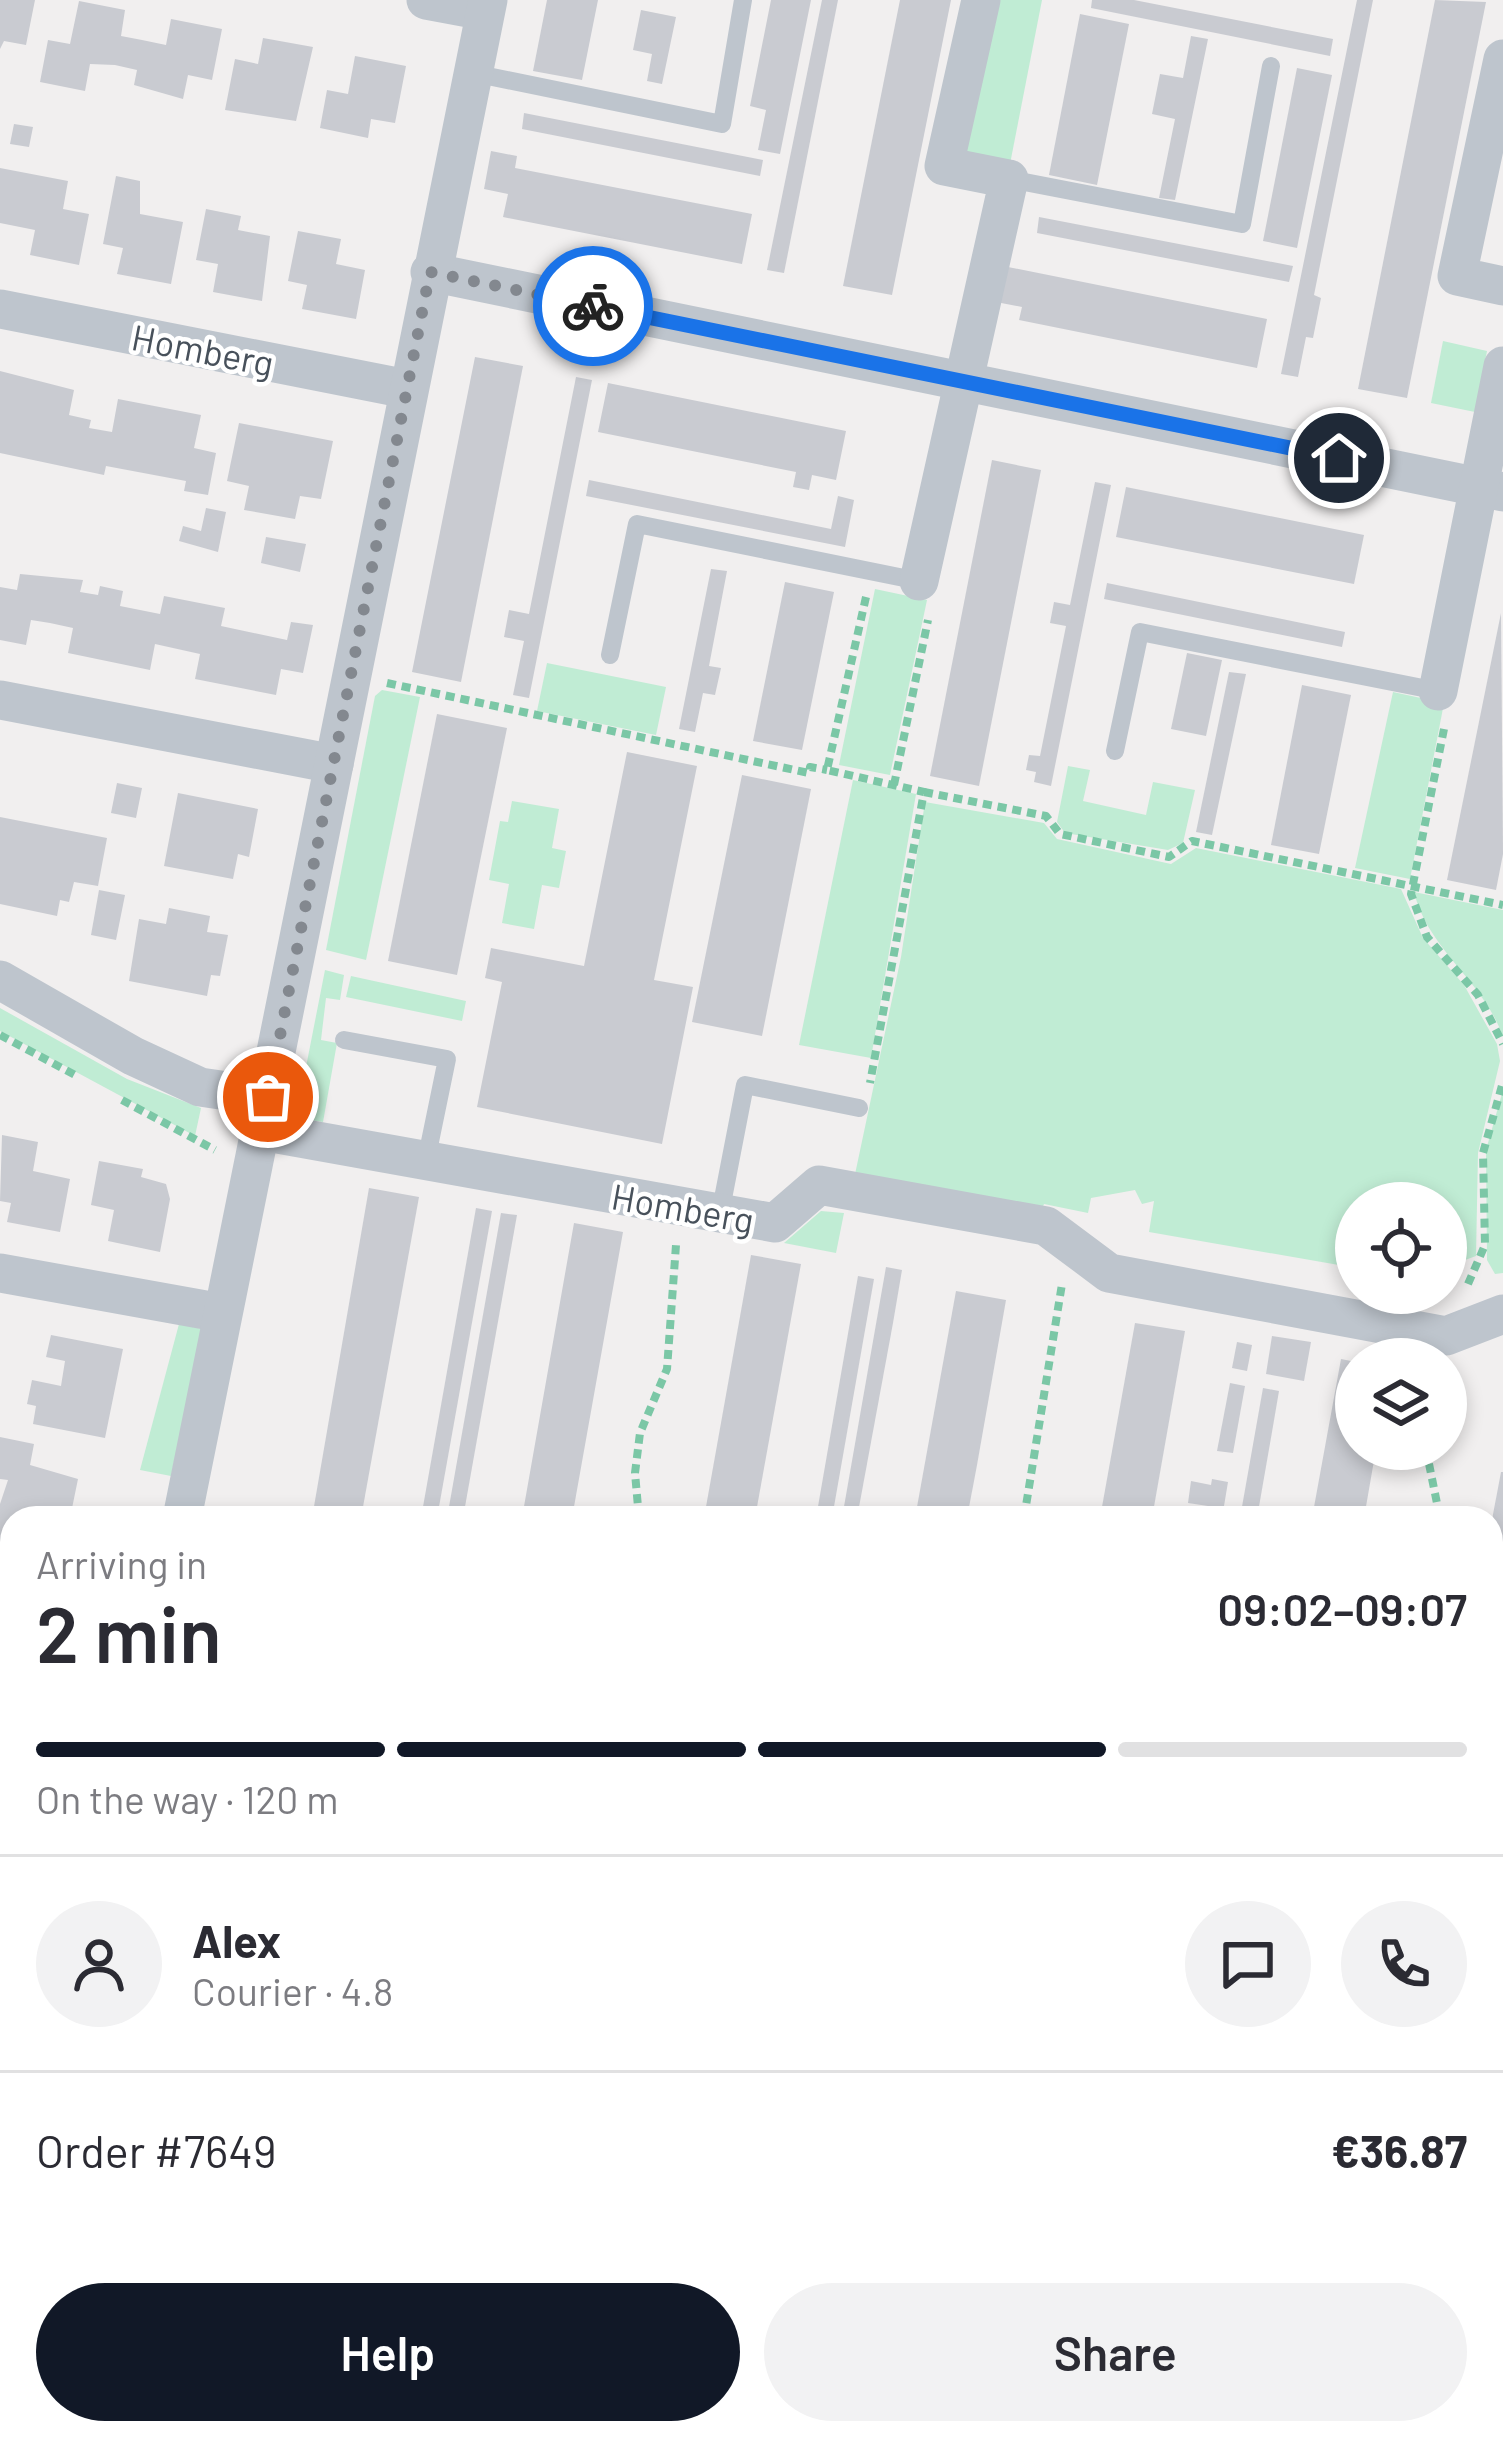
<!DOCTYPE html>
<meta charset="utf-8">
<style>
body{margin:0;font-family:Barlow,sans-serif;background:#f2f2f3;color:#2b2b33;height:100vh;display:flex;flex-direction:column;font-size:45px;white-space:nowrap}
*{box-sizing:border-box;margin:0}
p{font-size:39px;color:#7c7c81}
.icon{flex:none;width:66px;height:66px;fill:none;stroke:currentColor;stroke-width:2;stroke-linecap:round;stroke-linejoin:round}
.map{position:relative;flex:1;overflow:hidden}
.details{position:absolute;left:0px;top:1506px;width:1503px;height:939px;display:flex;flex-direction:column;background:#fff;border-radius:36px 36px 0 0;box-shadow:0 6px 18px #0003}
.details>*{flex:none}
.fabs{position:absolute;left:1335px;top:1182px;display:grid;gap:24px}
.fabs a{display:grid;place-items:center;width:132px;height:132px;border-radius:50%;background:#fff;box-shadow:0 6px 18px #0003;font-size:60px}
.pin{position:absolute;display:grid;place-items:center;width:102px;height:102px;color:#fff;margin:-51px;border:6px solid #fff;border-radius:50%;box-shadow:0 3px 12px #0007}
.courier{position:absolute;display:grid;place-items:center;width:120px;height:120px;margin:-60px;border:9px solid #1a73e8;border-radius:50%;background:#fff;color:#222;box-shadow:0 3px 15px #0007}
.head em{font-style:normal;font-weight:600}
.head div{display:flex;flex-direction:column-reverse}
.head{display:flex;align-items:center;justify-content:space-between;height:204px;padding:0 36px}
h1{font-size:78px;font-weight:600;line-height:90px}
.bar{display:grid;grid-template-columns:repeat(4,1fr);gap:18px 12px;align-content:center;height:144px;padding:0 36px}
.bar i{height:15px;border-radius:9px;background:#e1e1e2}
.bar .selected{background:#111827}
.bar p{grid-column:span 4}
.line{display:flex;align-items:center;gap:30px;padding:0 36px;border-top:3px solid #e1e1e2}
.line div{flex:1}
.round{display:grid;place-items:center;flex:none;width:126px;height:126px;border-radius:63px;background:#f2f2f3}
.cta{display:flex;gap:24px;margin-top:auto;padding:24px 36px}
.cta a{flex:1;height:138px;border-radius:72px;background:#111827;color:#fff;font-size:48px;font-weight:600;line-height:138px;text-align:center}
.cta a+a{background:#f2f2f3;color:#2b2b33}
.map>svg:first-child{display:block}
</style>
<div class="map">
<svg width="1503" height="2444" viewBox="0 0 1503 2444">
<rect width="100%" height="100%" fill="#f1efef"/>
<polygon fill="#e2e0e0" points="927,2433 1299,2433 1297,2444 924,2444"/>
<g fill="#c0ecd4">
<polygon points="997,0 1042,0 1010,164 965,157"/>
<polygon points="1443,341 1487,351 1475,412 1431,403"/>
<polygon points="875,589 927,600 890,775 839,765"/>
<polygon points="547,663 666,687 656,735 537,711"/>
<polygon points="382,690 420,697 366,960 326,950 375,696"/>
<polygon points="1393,692 1444,703 1410,879 1355,868"/>
<polygon points="1068,766 1090,770 1083,801 1146,815 1153,782 1195,790 1183,843 1168,850 1065,833 1057,822"/>
<polygon points="853,780 916,794 871,1058 799,1045"/>
<polygon points="512,801 559,809 552,848 566,851 559,888 542,885 534,929 502,923 509,884 489,880 500,821 508,822"/>
<polygon points="925,802 1044,823 1057,839 1171,864 1196,848 1401,889 1423,938 1464,985 1497,1044 1500,1061 1478,1153 1476,1256 1446,1267 1446,1203 1356,1203 1356,1268 1149,1232 1154,1201 1142,1204 1135,1190 1091,1198 1088,1213 1044,1204 1041,1211 854,1179 901,957"/>
<path d="M1414 892 1503 910V1037C1484 981 1428 950 1414 892Z"/>
<polygon points="325,970 344,975 340,1000 326,998 321,1040 337,1043 323,1122 296,1118"/>
<polygon points="351,976 466,1001 462,1021 346,997"/>
<polygon points="0,1008 127,1079 201,1108 195,1136 0,1031"/>
<polygon points="1503,1090 1503,1273 1495,1274 1487,1260 1486,1150"/>
<polygon points="821,1211 844,1213 836,1253 784,1243"/>
<polygon points="179,1324 202,1329 171,1476 140,1470"/>
</g>
<g fill="#c9cbd1">
<polygon points="0,0 35,0 26,45 4,41 0,49"/>
<polygon points="547,0 598,0 582,80 533,71"/>
<polygon points="771,0 811,0 780,154 758,150 766,110 750,106"/>
<polygon points="822,0 838,0 784,273 767,270"/>
<polygon points="900,0 951,0 892,295 843,286"/>
<polygon points="1092,0 1134,0 1333,39 1330,56 1091,8"/>
<polygon points="1357,0 1373,0 1314,295 1321,298 1313,338 1306,337 1298,377 1281,374"/>
<polygon points="1435,0 1486,2 1407,398 1358,389"/>
<polygon points="79,1 125,10 121,36 142,40 166,45 171,19 222,29 212,80 188,75 183,99 134,85 137,70 115,65 90,64 85,91 40,82 48,40 70,44"/>
<polygon points="641,10 676,17 662,84 647,81 652,54 633,50"/>
<polygon points="1080,14 1129,24 1097,185 1049,175"/>
<polygon points="1191,36 1208,39 1175,200 1159,198 1175,119 1152,114 1160,74 1183,78"/>
<polygon points="263,38 313,47 296,121 225,110 235,59 258,64"/>
<polygon points="355,56 406,66 395,123 371,119 368,138 320,128 327,90 348,94"/>
<polygon points="1297,68 1332,75 1297,248 1263,241"/>
<polygon points="524,113 763,160 760,176 522,129"/>
<polygon points="14,124 33,127 29,147 10,144"/>
<polygon points="491,151 517,156 515,168 752,214 742,264 503,217 508,194 484,189"/>
<polygon points="0,168 68,181 63,209 89,214 79,265 30,255 35,230 0,223"/>
<polygon points="116,176 140,181 140,214 183,222 171,284 117,274 123,248 103,244"/>
<polygon points="206,209 241,216 238,230 270,236 262,301 213,292 218,264 196,260"/>
<polygon points="1039,217 1293,266 1289,282 1037,233"/>
<polygon points="298,231 341,239 336,264 365,270 356,319 302,309 307,285 288,281"/>
<polygon points="1003,266 1267,319 1257,368 1019,320 1022,307 996,302"/>
<polygon points="475,357 523,366 461,682 412,672"/>
<polygon points="0,371 74,390 69,415 91,420 89,428 112,432 118,399 201,415 194,448 216,453 208,495 184,491 186,481 106,466 104,475 0,453"/>
<polygon points="576,377 592,380 529,698 513,695 524,641 504,637 509,610 529,614"/>
<polygon points="608,383 846,431 836,480 812,475 809,490 793,487 796,472 598,432"/>
<polygon points="239,423 333,441 321,499 300,496 295,519 244,510 249,486 227,481"/>
<polygon points="992,460 1041,470 979,786 930,776"/>
<polygon points="589,480 831,529 838,496 854,500 845,547 586,496"/>
<polygon points="1095,482 1111,485 1051,786 1034,782 1036,772 1026,770 1029,755 1040,756 1066,626 1050,623 1054,602 1070,605"/>
<polygon points="1126,487 1364,535 1354,584 1116,537"/>
<polygon points="206,508 226,512 218,552 179,541 183,526 201,531"/>
<polygon points="266,537 306,544 300,572 261,563"/>
<polygon points="711,569 727,571 709,666 721,668 715,695 703,693 695,732 679,729"/>
<polygon points="20,574 83,580 80,592 98,595 100,586 123,591 120,606 160,614 164,596 225,608 221,626 287,640 291,622 313,625 303,673 281,669 276,695 195,679 200,654 155,644 150,670 68,653 73,628 50,623 31,620 26,645 0,640 0,587 17,590"/>
<polygon points="785,582 834,592 802,750 753,741"/>
<polygon points="1107,583 1345,632 1342,647 1104,599"/>
<polygon points="1501,613 1503,854 1496,890 1447,880"/>
<polygon points="1187,653 1222,660 1206,736 1171,729"/>
<polygon points="1229,672 1246,674 1212,835 1196,832"/>
<polygon points="1302,685 1351,695 1319,854 1271,845"/>
<polygon points="437,714 507,728 457,975 388,961"/>
<polygon points="627,752 697,766 654,980 693,987 662,1144 477,1107 502,982 485,978 491,948 584,966"/>
<polygon points="742,775 811,789 762,1036 692,1022"/>
<polygon points="117,783 142,788 136,818 111,813"/>
<polygon points="178,793 258,809 249,857 238,854 233,879 164,866"/>
<polygon points="0,817 107,838 98,886 74,882 69,902 60,900 57,916 0,904"/>
<polygon points="99,890 125,895 116,940 91,935"/>
<polygon points="169,908 210,916 207,932 228,935 220,976 211,975 207,996 129,981 139,919 166,924"/>
<polygon points="2,1135 38,1142 33,1171 70,1179 60,1232 7,1222 11,1203 0,1201"/>
<polygon points="99,1161 143,1169 141,1177 166,1184 170,1199 160,1252 108,1241 114,1210 91,1205"/>
<polygon points="369,1188 419,1197 361,1518 312,1518"/>
<polygon points="476,1208 492,1211 437,1518 421,1518"/>
<polygon points="501,1213 517,1215 463,1518 447,1518"/>
<polygon points="574,1223 623,1232 572,1518 500,1518 502,1510 523,1512"/>
<polygon points="751,1255 801,1264 755,1518 704,1518"/>
<polygon points="886,1267 902,1270 893,1323 857,1518 842,1518"/>
<polygon points="858,1276 874,1279 832,1518 816,1518"/>
<polygon points="956,1291 1006,1300 977,1465 967,1518 915,1518"/>
<polygon points="1135,1323 1185,1331 1152,1518 1100,1518"/>
<polygon points="51,1335 123,1349 105,1438 33,1424 36,1406 27,1404 32,1380 61,1386 65,1361 46,1357"/>
<polygon points="1272,1336 1311,1342 1304,1381 1266,1374"/>
<polygon points="1237,1342 1252,1345 1247,1371 1232,1368"/>
<polygon points="1341,1359 1356,1362 1356,1449 1376,1449 1364,1518 1312,1518"/>
<polygon points="1230,1383 1245,1386 1233,1453 1217,1451"/>
<polygon points="1263,1388 1279,1391 1272,1432 1257,1518 1240,1518"/>
<polygon points="0,1437 34,1444 30,1465 78,1479 70,1518 12,1518 10,1704 0,1702 0,1504 8,1480 0,1479"/>
<polygon points="1501,1472 1503,1472 1503,1720 1491,1717 1491,1525"/>
<polygon points="1212,1479 1228,1482 1222,1518 1206,1518 1208,1506 1188,1503 1191,1481 1211,1485"/>
<polygon points="1491,1758 1503,1760 1503,1905 1493,1959"/>
<polygon points="1491,2033 1503,2035 1503,2071 1491,2069"/>
<polygon points="6,2156 12,2157 12,2242 0,2239 0,2159"/>
<polygon points="1503,2351 1503,2422 1496,2428 1502,2435 1490,2444 1470,2444 1462,2433 1491,2433 1491,2361"/>
<polygon points="65,2433 145,2433 142,2444 62,2444"/>
<polygon points="684,2433 865,2433 863,2444 723,2444"/>
<polygon points="1014,2433 1272,2433 1270,2444 1053,2444"/>
</g>
<g fill="none" stroke-linecap="round" stroke-linejoin="round">
<g stroke="#7bc7a6" stroke-width="8" stroke-dasharray="9 6" stroke-linecap="butt">
<polyline points="866,597 827,770 924,792 870,1083"/>
<polyline points="387,683 809,773 810,767 827,770"/>
<polyline points="1444,729 1411,894 1427,937 1478,995 1503,1044"/>
<polyline points="894,785 928,620"/>
<polyline points="924,792 1046,816 1060,834 1169,857 1192,841 1503,905"/>
<polyline points="0,1035 77,1076"/>
<polyline points="122,1100 215,1150"/>
<polyline points="1468,1284 1485,1245 1483,1153 1503,1082"/>
<polyline points="1426,1449 1440,1518"/>
<polyline points="639,1518 635,1473 640,1433 667,1369 676,1245"/>
<polyline points="1024,1518 1062,1284"/>
<polyline points="0,1967 12,1961"/>
<polyline points="0,2011 12,2020"/>
<polyline points="528,2433 534,2433"/>
<polyline points="915,2444 918,2433"/>
</g>
<g stroke="#bec5cd" stroke-width="18">
<polyline points="473,73 722,124 743,0"/>
<polyline points="1009,179 1242,224 1271,66"/>
<polyline points="610,655 637,524 919,581"/>
<polyline points="1115,751 1140,632 1438,691"/>
<polyline points="344,1040 447,1059 426,1161"/>
<polyline points="720,1214 745,1085 859,1108"/>
</g>
<g stroke="#bec5cd" stroke-width="39">
<polyline points="426,0 485,11"/>
<polyline points="1503,59 1457,276 1503,286"/>
<polyline points="430,272 1503,492"/>
<polyline points="0,309 407,389"/>
<polyline points="919,581 1009,179 944,166 981,0"/>
<polyline points="1438,691 1503,366"/>
<polyline points="0,700 334,764"/>
<polyline points="0,980 133,1056 200,1087 268,1097"/>
<polyline points="261,1131 775,1223 819,1185 1046,1226 1109,1273 1446,1336 1503,1314"/>
<polyline points="0,1273 222,1313"/>
<polyline points="182,1518 488,0"/>
<polyline points="0,1743 12,1745"/>
<polyline points="1491,2199 1503,2201"/>
<polyline points="0,2331 12,2333"/>
<polyline points="361,2433 369,2444"/>
</g>
</g>
<g fill="none" stroke-linecap="round" stroke-linejoin="round">
<polyline stroke="#83888f" stroke-width="12" stroke-dasharray="0 21.6" points="268,1097 430,272 593,306"/>
<polyline stroke="#1a73e8" stroke-width="15" points="593,306 1339,458"/>
</g>
<g text-anchor="middle" dominant-baseline="central" stroke-width="9" stroke-linejoin="round" paint-order="stroke">
<g font-size="36" fill="#48515b" stroke="#fff">
<text transform="translate(203 349) rotate(11)">Homberg</text>
<text transform="translate(683 1207) rotate(10)">Homberg</text>
</g>
</g>
</svg>
<div class="fabs">
<a><svg class="icon" aria-label="locate" viewBox="0 0 24 24"><circle cx="12" cy="12" r="6"/><path d="M12 2v4M12 18v4M2 12h4M18 12h4"/></svg></a>
<a><svg class="icon" aria-label="layers" viewBox="0 0 24 24"><path d="M12 4l9 5-9 5-9-5zM3 14l9 5 9-5"/></svg></a>
</div>
<div class="pin" style="left:268px;top:1097px;background:#ea580c"><svg class="icon" aria-label="bag" viewBox="0 0 24 24"><path d="M5 8h14l-1 12H6zM9 8a3 3 0 0 1 6 0"/></svg></div>
<div class="pin" style="left:1339px;top:458px;background:#1f2937"><svg class="icon" aria-label="home" viewBox="0 0 24 24"><path d="M3 11l9-7 9 7M6 9v11h12V9"/></svg></div>
<div class="courier" style="left:593px;top:306px"><svg class="icon" aria-label="bike" viewBox="0 0 24 24"><circle cx="6" cy="16" r="4"/><circle cx="18" cy="16" r="4"/><path d="M6 16l4-8h5l3 8M10 8l3 8H6M13 5h3"/></svg></div>
<section class="details">
<div class="head"><div><h1>2 min</h1><p>Arriving in</p></div><em>09:02–09:07</em></div>
<div class="bar"><i class="selected"></i><i class="selected"></i><i class="selected"></i><i></i><p>On the way · 120 m</p></div>
<div class="line" style="height:216px"><a class="round"><svg class="icon" aria-label="person" viewBox="0 0 24 24"><circle cx="12" cy="8" r="4"/><path d="M4 21q1-7 8-7t8 7"/></svg></a><div><b>Alex</b><p>Courier · 4.8</p></div><a class="round"><svg class="icon" aria-label="chat" viewBox="0 0 24 24"><path d="M4 5h16v11H9l-5 4z"/></svg></a><a class="round"><svg class="icon" aria-label="phone" viewBox="0 0 24 24"><path d="M5 4h4l2 5-3 2q2 4 5 5l2-3 5 2v4C11 20 4 13 5 4z"/></svg></a></div>
<div class="line" style="height:156px"><div>Order #7649</div><b>€36.87</b></div>
<div class="cta"><a>Help</a><a>Share</a></div>
</section>
</div>
